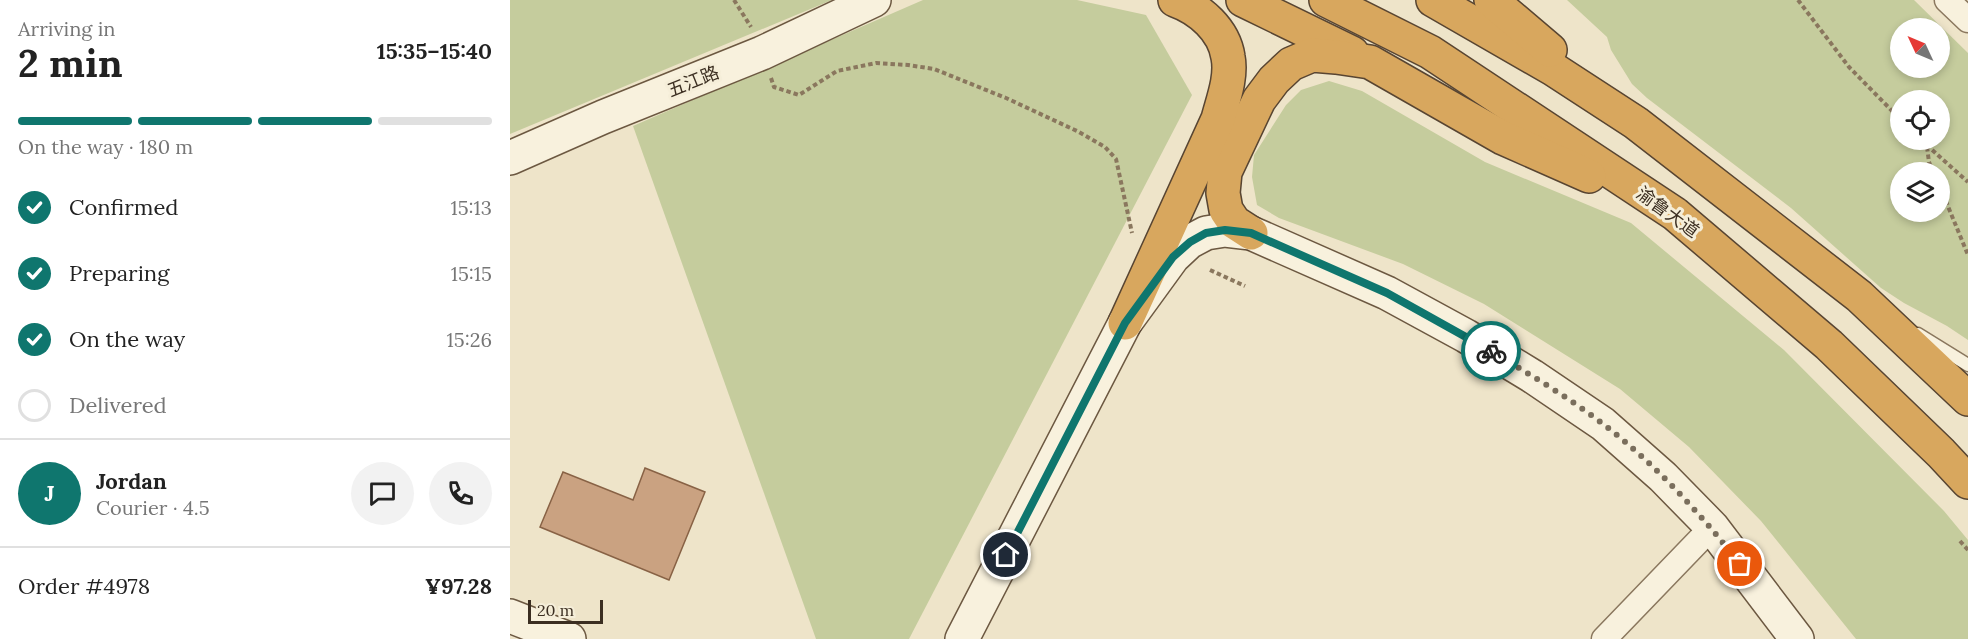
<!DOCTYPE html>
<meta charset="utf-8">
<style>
body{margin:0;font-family:Lora,"Noto Sans SC",serif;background:#f2f2f2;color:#222;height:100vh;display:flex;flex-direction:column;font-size:22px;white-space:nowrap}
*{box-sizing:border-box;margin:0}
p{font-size:20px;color:#767676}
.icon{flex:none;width:33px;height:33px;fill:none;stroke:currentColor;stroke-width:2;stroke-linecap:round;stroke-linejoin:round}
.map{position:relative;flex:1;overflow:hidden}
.details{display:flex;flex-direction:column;background:#fff;width:510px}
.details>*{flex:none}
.needle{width:39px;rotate:314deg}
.buttons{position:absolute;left:1380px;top:18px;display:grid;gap:12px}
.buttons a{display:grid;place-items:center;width:60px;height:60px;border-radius:50%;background:#fff;box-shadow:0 3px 9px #0003;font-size:30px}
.scale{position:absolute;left:18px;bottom:15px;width:75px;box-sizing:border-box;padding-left:6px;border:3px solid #3b2e21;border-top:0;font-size:16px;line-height:21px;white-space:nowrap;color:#3b2e21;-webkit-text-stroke:4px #f5eed9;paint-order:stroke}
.pin{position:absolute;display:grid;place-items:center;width:51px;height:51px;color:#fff;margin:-26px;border:3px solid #fff;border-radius:50%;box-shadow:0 2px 6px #0007}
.courier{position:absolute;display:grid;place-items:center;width:60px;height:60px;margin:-30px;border:4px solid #0f766e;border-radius:50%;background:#fff;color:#222;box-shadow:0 2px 8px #0007}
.head em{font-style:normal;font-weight:700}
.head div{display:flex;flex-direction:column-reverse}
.head{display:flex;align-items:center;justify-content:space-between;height:102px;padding:0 18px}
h1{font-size:39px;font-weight:700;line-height:45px}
.bar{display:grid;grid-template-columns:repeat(4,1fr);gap:9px 6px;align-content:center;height:72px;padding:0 18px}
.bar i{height:8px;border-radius:4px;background:#e0e0e0}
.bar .on{background:#0f766e}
.bar p{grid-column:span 4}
.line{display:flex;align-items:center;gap:15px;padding:0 18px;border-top:2px solid #e0e0e0}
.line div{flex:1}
.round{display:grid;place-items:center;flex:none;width:63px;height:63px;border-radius:32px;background:#f2f2f2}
ol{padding:0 18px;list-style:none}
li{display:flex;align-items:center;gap:18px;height:66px}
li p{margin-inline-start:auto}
li .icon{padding:6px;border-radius:50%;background:#0f766e;color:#fff;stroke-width:4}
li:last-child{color:#767676}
li i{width:33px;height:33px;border:3px solid #e0e0e0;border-radius:50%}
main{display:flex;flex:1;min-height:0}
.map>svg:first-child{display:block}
</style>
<main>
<section class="details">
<div class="head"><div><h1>2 min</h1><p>Arriving in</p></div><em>15:35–15:40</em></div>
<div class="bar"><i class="on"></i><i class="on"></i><i class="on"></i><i></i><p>On the way · 180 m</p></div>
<ol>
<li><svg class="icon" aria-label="check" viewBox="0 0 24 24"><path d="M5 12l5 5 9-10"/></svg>Confirmed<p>15:13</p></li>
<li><svg class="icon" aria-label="check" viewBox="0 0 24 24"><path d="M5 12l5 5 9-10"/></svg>Preparing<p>15:15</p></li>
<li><svg class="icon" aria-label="check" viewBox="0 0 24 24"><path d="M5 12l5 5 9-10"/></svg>On the way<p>15:26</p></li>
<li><i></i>Delivered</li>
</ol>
<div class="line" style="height:108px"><b class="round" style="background:#0f766e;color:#fff">J</b><div><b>Jordan</b><p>Courier · 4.5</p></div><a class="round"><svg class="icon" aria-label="chat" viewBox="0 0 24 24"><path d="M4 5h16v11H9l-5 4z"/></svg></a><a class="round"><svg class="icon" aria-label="phone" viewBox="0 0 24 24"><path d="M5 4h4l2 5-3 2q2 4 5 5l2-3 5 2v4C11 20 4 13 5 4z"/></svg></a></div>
<div class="line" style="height:78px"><div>Order #4978</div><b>¥97.28</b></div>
</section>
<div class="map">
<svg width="1458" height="639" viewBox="0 0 1458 639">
<rect width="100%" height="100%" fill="#eee4c9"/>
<g fill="#c5cc9d" fill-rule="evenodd">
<polygon points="0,0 322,0 0,134"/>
<polygon points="413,0 567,0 636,15 682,95 399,639 306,639 123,126"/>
<path d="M1057 0H1404L1458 53V340L1437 326 1394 303 1371 288 1281 208 1137 98 1122 84 1101 50 1097 37ZM1430 28V68H1390V28ZM1430 100V140H1390V100ZM1430 172V212H1390V172Z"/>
<polygon points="819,81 852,91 975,162 1121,223 1274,350 1434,511 1458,540 1458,639 1346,639 1251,521 1179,447 1110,389 974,304 893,264 769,218 747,205 742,177 744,155 776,105 791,90"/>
</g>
<polygon fill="#caa281" stroke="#886245" stroke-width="1.5" points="135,468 195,492 159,580 30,527 53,472 123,500"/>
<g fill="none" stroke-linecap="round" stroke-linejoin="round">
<g stroke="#8a775e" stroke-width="15">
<polyline id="lane" points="1408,334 1458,365"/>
</g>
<g stroke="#8a775e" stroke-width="27">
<g id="street">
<polyline points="1437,0 1458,20"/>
<polyline points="1094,639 1202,527"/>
</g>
</g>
<g stroke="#6c5841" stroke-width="36">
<g id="secondary">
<polyline points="0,158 93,117 252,53 364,0"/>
<polyline points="0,616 59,639"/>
<polyline points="452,639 615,323 663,257 679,242 696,233 715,230 741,233 877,293 956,336 1022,376 1093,424 1153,477 1202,527 1287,639"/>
</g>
</g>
<g stroke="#584532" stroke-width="36">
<g id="highway">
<polyline points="733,0 842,53"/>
<polyline points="816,0 920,52 1165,214 1319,345 1431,453 1458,482"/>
<polyline points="923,0 1043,69 1126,123 1349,296 1458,399"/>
<polyline points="981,0 1040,50"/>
<polyline points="741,233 724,222 716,210 713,193 715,172 749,100 764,80 781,64 802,55 826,57 860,62 993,138 1079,176"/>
<path d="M615 323 708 119C713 100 722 77 718 57 714 30 690 9 665 0"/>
</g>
</g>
<g stroke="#8a775e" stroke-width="4" stroke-dasharray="4.5 3" stroke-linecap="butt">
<polyline points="224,0 241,27"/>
<polyline points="1288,0 1339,67 1390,119"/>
<polyline points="261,78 264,87 289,95 327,71 366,63 398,65 424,69 496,98 567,131 595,147 606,159 622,233"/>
<polyline points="1411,140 1458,182"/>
<polyline points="1417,147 1419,162 1423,172"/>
<polyline points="1430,187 1458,255"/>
<polyline points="700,270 735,286"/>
<polyline points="1450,541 1458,550"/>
</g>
<use href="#lane" stroke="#f8f1dd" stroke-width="12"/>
<use href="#street" stroke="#f8f1dd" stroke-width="24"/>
<use href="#secondary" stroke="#f8f1dd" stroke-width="33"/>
<use href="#highway" stroke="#d8a75e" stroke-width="33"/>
</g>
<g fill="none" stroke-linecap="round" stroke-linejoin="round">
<path stroke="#7a6e5c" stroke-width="6" stroke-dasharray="0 10.8" d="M981 351C1019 374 1058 397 1093 424 1145 464 1190 513 1230 564"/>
<polyline stroke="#0f766e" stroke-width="8" points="496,555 615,323 663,257 680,242 696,233 715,230 741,233 877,293 981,351"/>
</g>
<g text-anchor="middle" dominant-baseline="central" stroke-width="6" stroke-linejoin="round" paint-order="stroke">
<g font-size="18" fill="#3b2e21" stroke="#f5eed9">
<text transform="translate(183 81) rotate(-22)">五江路</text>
<text transform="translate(1158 212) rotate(36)">渝鲁大道</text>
</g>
</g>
</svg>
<div class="buttons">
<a><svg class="needle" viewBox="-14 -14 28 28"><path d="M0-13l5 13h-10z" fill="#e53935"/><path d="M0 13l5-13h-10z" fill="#767676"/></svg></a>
<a><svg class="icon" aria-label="locate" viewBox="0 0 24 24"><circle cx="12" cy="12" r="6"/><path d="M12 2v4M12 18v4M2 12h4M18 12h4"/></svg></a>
<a><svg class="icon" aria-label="layers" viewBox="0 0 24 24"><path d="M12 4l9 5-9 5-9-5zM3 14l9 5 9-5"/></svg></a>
</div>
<div class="scale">20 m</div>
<div class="pin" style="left:1230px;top:564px;background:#ea580c"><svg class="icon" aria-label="bag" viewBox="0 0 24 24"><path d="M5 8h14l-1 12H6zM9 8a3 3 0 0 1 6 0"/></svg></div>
<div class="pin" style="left:496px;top:555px;background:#1f2937"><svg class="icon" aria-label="home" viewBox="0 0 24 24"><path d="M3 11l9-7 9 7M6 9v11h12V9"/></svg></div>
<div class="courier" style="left:981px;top:351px"><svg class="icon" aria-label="bike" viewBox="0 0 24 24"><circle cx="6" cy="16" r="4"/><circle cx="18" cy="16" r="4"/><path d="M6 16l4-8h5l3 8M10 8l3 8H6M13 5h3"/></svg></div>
</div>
</main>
